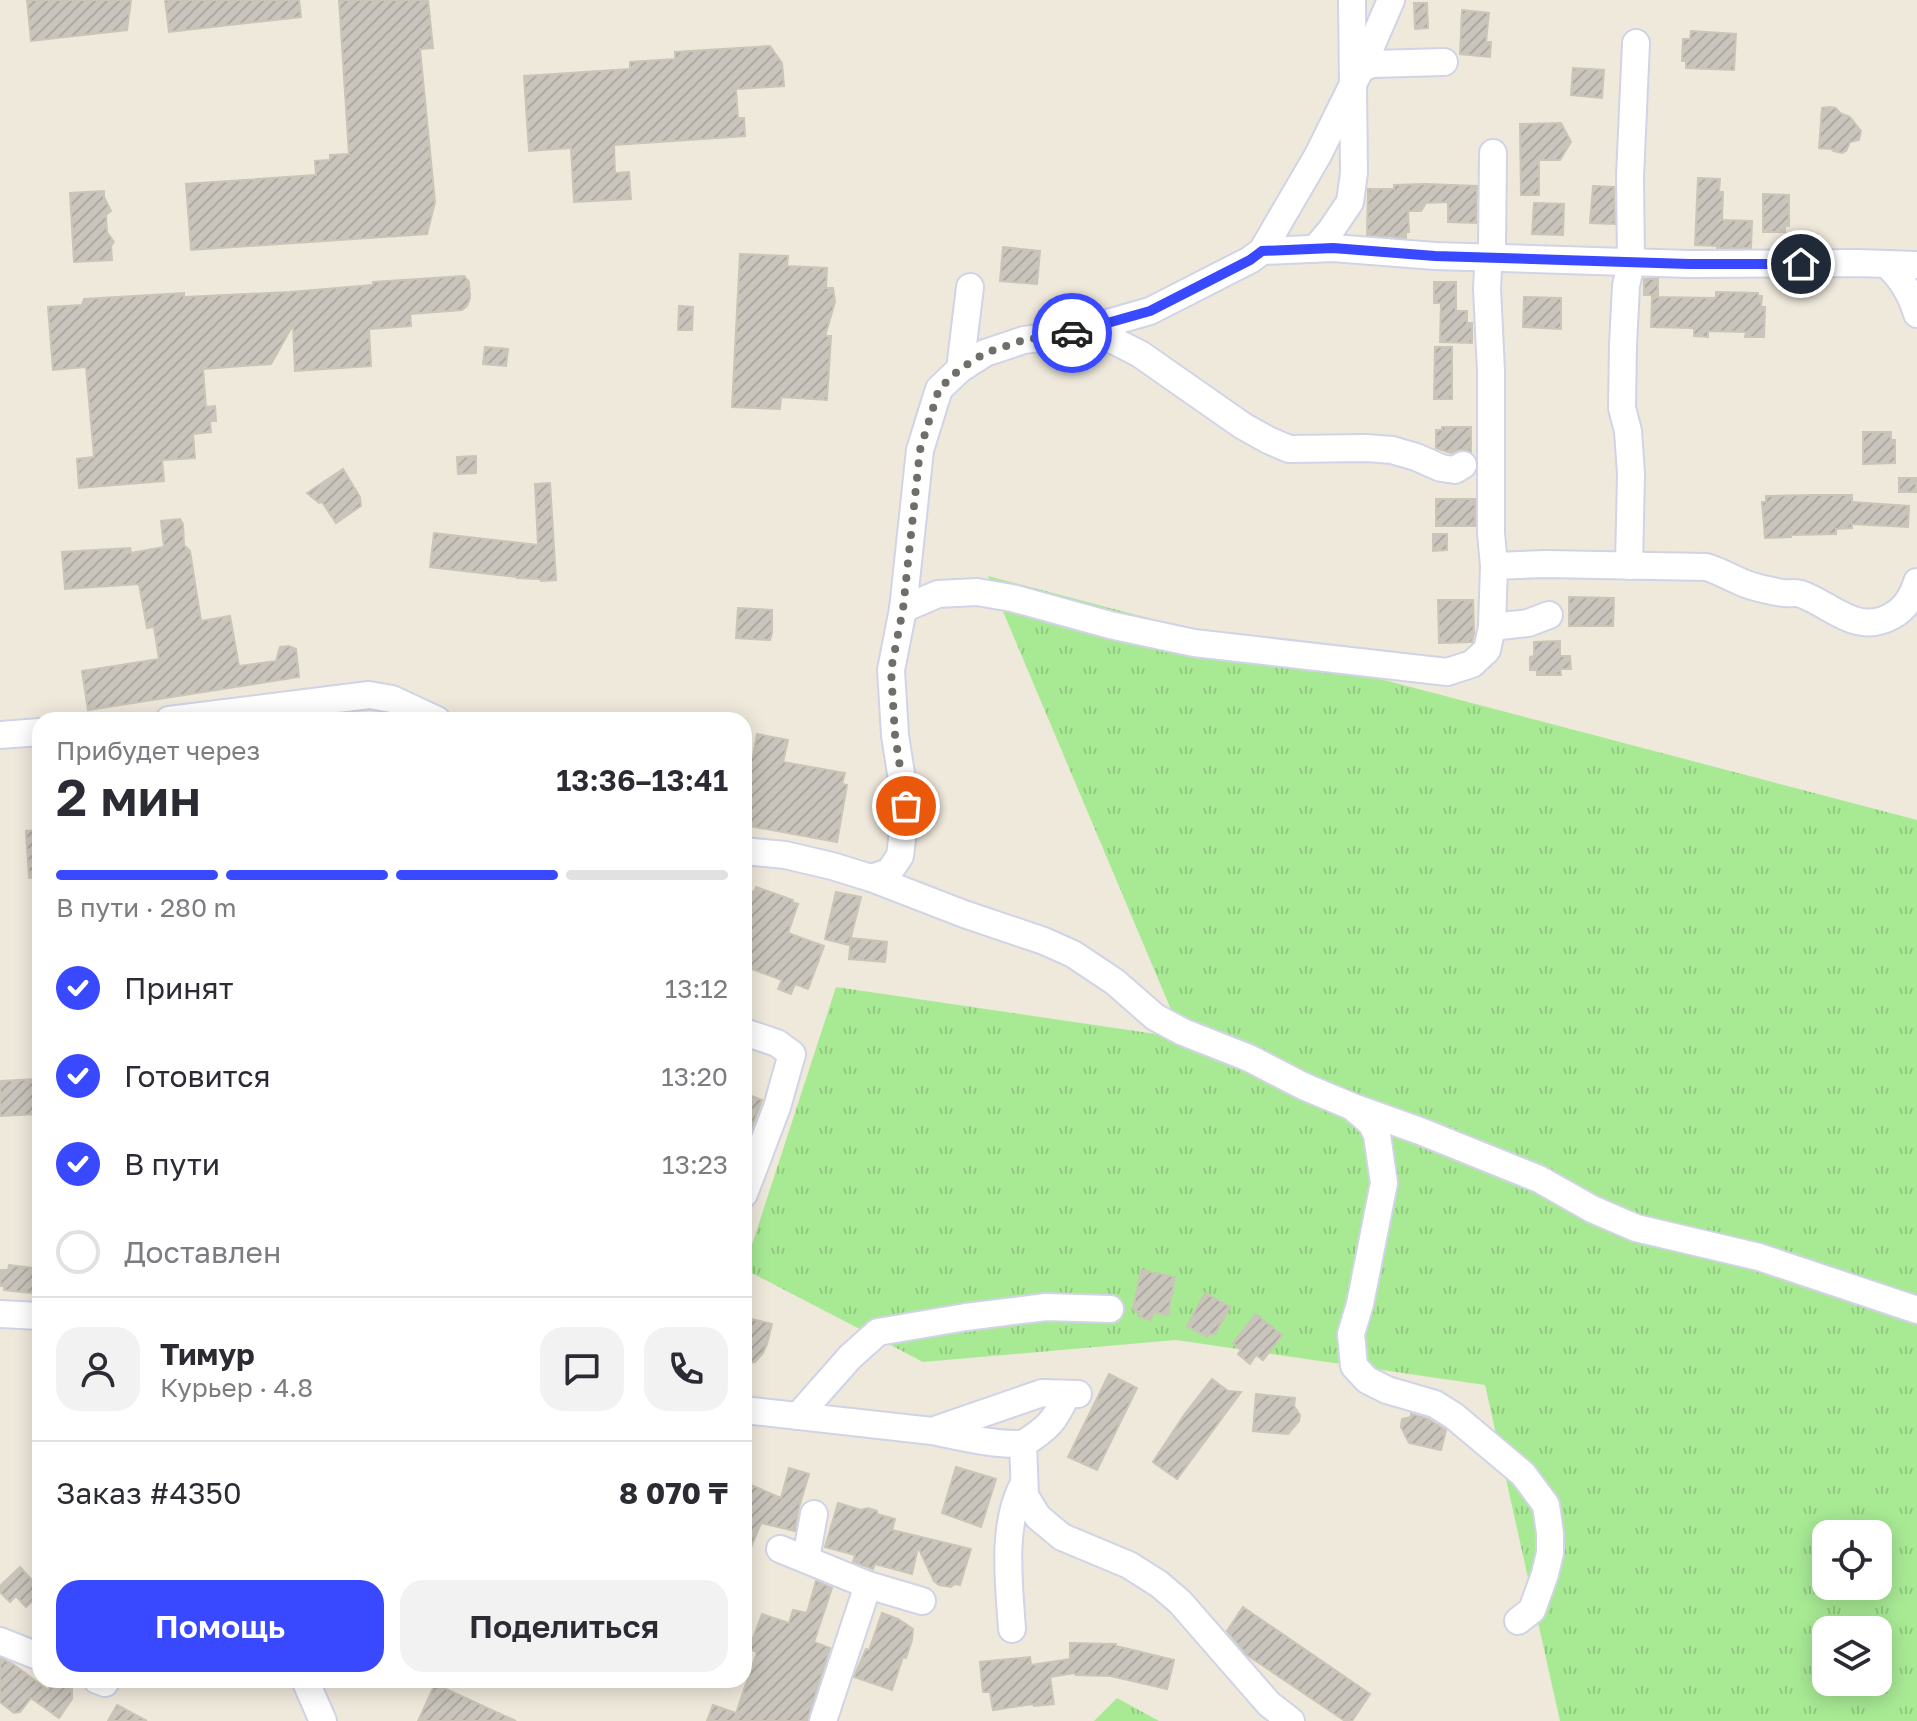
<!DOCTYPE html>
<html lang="ru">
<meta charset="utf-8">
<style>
body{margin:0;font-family:"Golos Text",sans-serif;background:#f2f2f3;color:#2b2b33;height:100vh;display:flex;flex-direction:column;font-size:30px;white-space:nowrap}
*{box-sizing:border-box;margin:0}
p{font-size:26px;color:#7c7c81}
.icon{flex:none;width:44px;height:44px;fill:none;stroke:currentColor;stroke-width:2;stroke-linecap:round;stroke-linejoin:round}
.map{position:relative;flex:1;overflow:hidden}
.sheet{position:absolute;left:32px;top:712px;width:720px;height:976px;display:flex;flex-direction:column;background:#fff;border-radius:24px;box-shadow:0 4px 20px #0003}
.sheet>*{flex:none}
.tools{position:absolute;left:1812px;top:1520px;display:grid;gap:16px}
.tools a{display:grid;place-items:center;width:80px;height:80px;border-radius:16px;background:#fff;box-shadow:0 4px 20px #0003;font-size:40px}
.pin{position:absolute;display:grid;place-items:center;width:68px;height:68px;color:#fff;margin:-34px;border:4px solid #fff;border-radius:50%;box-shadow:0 2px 8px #0007}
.courier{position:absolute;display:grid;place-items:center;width:80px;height:80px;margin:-40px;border:6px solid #3949ff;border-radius:50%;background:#fff;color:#222;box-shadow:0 2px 10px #0007}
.summary em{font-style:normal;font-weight:600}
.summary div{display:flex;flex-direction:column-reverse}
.summary{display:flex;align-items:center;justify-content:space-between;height:136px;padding:0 24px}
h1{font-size:52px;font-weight:600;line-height:60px}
.bar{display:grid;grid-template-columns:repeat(4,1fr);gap:12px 8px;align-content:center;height:96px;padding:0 24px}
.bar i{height:10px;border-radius:6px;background:#e1e1e2}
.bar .on{background:#3949ff}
.bar p{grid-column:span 4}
.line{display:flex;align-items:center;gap:20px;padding:0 24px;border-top:2px solid #e1e1e2}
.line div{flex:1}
.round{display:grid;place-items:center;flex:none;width:84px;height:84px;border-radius:24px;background:#f2f2f3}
ol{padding:0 24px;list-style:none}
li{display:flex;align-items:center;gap:24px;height:88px}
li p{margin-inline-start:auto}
li .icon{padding:8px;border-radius:50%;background:#3949ff;color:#fff;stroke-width:4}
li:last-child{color:#7c7c81}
li i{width:44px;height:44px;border:4px solid #e1e1e2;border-radius:50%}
.primary-button{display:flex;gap:16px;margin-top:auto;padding:16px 24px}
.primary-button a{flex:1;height:92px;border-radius:24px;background:#3949ff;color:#fff;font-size:32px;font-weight:600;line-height:92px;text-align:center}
.primary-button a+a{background:#f2f2f3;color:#2b2b33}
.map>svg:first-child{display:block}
</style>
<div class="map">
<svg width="1917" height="1721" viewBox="0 0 1917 1721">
<defs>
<pattern id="grass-tufts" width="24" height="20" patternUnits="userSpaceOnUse" patternTransform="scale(2)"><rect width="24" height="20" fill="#a8ea94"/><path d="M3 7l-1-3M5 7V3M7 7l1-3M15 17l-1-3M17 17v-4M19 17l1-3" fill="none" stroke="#91c980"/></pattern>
<pattern id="building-hatch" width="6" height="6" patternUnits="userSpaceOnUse" patternTransform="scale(2)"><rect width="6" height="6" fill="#cac5bc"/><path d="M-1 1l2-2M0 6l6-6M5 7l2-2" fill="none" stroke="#aea9a2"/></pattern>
</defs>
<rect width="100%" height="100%" fill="#efe9dc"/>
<g fill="url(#grass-tufts)" fill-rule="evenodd">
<path d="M988 576 1917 820V1721H1560L1485 1385 1176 1340 923 1362 744 1269 836 987 1183 1038ZM1826 1534H1878V1586H1826ZM1826 1630H1878V1682H1826Z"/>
<polygon points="1117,1698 1159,1721 1094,1721"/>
</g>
<g fill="url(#building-hatch)" stroke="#cac5b6" stroke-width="2">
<polygon points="27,0 131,0 127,30 31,41"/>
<polygon points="165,0 299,0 301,17 169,32"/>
<polygon points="339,0 428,0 433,48 420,49 435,202 427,234 191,250 186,184 316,175 315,161 330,160 330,155 349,154"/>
<polygon points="1414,3 1427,3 1428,28 1415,29"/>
<polygon points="1462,10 1489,13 1486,42 1491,42 1490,57 1460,54"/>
<polygon points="1691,31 1736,34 1734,70 1686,68 1686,61 1682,61 1683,39 1690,39"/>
<polygon points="770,46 782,63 784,86 736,89 738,118 744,118 745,136 614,145 615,173 629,172 631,199 574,202 571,148 529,151 524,76 630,69 630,62 675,59 675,52"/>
<polygon points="1573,68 1604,70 1602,98 1571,95"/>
<polygon points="1829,107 1836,108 1840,113 1850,117 1861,131 1859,140 1850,142 1846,151 1842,153 1833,151 1832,149 1819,148 1822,108"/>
<polygon points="1561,123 1571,142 1560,160 1539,160 1539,195 1521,195 1520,124"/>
<polygon points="1698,178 1720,179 1719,192 1723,192 1722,220 1752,221 1751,248 1717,248 1717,246 1695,245"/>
<polygon points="1426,184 1477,186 1476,223 1448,222 1448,202 1426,203 1421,211 1408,211 1409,232 1406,232 1406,238 1367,235 1368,189 1394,189 1394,185"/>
<polygon points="1593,186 1614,187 1615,224 1590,223"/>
<polygon points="104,191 104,197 111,211 106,215 107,232 114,242 111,246 112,260 74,262 70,193"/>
<polygon points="1763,194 1789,195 1789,226 1785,226 1785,232 1763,232"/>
<polygon points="1534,203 1564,204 1563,235 1532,234"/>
<polygon points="1003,247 1040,251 1037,284 1000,281"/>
<polygon points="740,254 788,256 787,266 827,268 826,288 833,288 835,302 825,336 831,336 827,400 781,397 780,409 732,407"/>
<polygon points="464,276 469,282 470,298 467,306 462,310 410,314 411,326 369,329 371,366 295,371 293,325 271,364 203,369 206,407 215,406 216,421 210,421 211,432 193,434 195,458 162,460 164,481 79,488 77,459 94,457 86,367 53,370 48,307 82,305 84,299 184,293 184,297 290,292 373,285 373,282"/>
<rect x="1644" y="279" width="14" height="16"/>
<polygon points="1434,282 1456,282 1456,311 1467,311 1467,323 1472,323 1472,343 1440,342 1441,303 1434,303"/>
<polygon points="1716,292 1758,293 1758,296 1762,296 1761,307 1765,307 1764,337 1745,337 1746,332 1708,331 1708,337 1694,336 1694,328 1651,327 1652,297 1716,298"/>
<polygon points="1524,297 1561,298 1561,329 1523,327"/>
<polygon points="679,306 693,307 692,330 678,330"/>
<polygon points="485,347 508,349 506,366 483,364"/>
<polygon points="1435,347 1452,347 1452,399 1434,399"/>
<polygon points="1442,427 1471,427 1471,452 1462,449 1451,453 1436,448 1436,430 1442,430"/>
<polygon points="1863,432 1891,432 1891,440 1895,440 1895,463 1863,464"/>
<polygon points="476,456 476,473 458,474 457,457"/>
<polygon points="343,469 360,497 361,506 336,523 322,502 319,503 307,493"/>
<rect x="1899" y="478" width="17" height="14"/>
<polygon points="550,483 556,580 541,581 540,579 517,578 517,577 430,567 434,533 538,545 535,484"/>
<polygon points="1811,495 1852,495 1852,502 1909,506 1908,527 1852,524 1852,528 1836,529 1836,534 1791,535 1791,537 1765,538 1762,502 1766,502 1766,496"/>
<rect x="1436" y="499" width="39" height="27"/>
<polygon points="180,519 183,524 184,545 190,551 201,621 230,616 239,666 276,661 280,647 289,646 296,649 299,677 88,710 82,671 159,659 154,627 147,628 139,584 65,589 62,552 130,548 131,553 164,547 161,521"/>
<polygon points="1433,534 1447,534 1447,550 1433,551"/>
<polygon points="1569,597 1614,598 1613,626 1569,626"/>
<polygon points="1438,600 1473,600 1474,633 1472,642 1439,643"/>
<polygon points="738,608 772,610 772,633 770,640 736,638"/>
<polygon points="1560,641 1560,656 1570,656 1571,669 1560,669 1561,675 1537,675 1537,670 1530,670 1530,657 1534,656 1534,642"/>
<polygon points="757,734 788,740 783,762 845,773 842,784 847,785 837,842 744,825 744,755 753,757"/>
<polygon points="40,830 40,877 29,878 26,831"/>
<polygon points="756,887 793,900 792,902 798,904 788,933 824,946 808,989 795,984 791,994 778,989 782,980 744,966 744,898 747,890 754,892"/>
<polygon points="836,892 861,897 849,945 825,939"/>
<polygon points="851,938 887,942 885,962 849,959"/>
<polygon points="37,1079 38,1114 0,1116 0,1081"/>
<polygon points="744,1093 762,1100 744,1149"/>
<polygon points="9,1265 40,1269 40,1294 4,1290 4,1286 0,1286 1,1270 8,1270"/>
<polygon points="1141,1270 1175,1277 1168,1315 1154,1312 1151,1320 1138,1316 1139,1312 1133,1309"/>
<polygon points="1205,1293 1230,1307 1215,1334 1209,1334 1207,1337 1187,1326"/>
<polygon points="1256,1314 1282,1335 1263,1360 1256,1355 1250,1364 1238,1354 1241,1350 1233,1343"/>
<polygon points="744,1317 772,1324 767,1344 763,1353 755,1362 744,1364"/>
<polygon points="1109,1374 1137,1388 1097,1470 1068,1457"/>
<polygon points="1212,1379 1228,1391 1241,1392 1177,1479 1153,1462 1184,1415"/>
<polygon points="1256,1394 1295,1398 1294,1406 1300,1415 1299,1421 1288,1434 1253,1431"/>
<polygon points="1411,1414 1428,1419 1446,1430 1441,1450 1409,1443 1401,1427 1402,1419 1411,1417"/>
<polygon points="956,1467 996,1479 981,1527 942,1513"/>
<polygon points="789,1468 809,1474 798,1511 795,1531 761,1523 744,1564 744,1482 781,1498"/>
<polygon points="838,1503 861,1510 868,1508 877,1511 877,1514 895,1519 892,1530 971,1549 960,1585 955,1584 951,1587 939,1585 934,1581 918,1547 912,1574 875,1564 873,1569 865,1566 853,1562 855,1555 825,1547"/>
<polygon points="20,1567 40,1589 40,1594 26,1607 16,1596 10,1602 0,1592 0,1586"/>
<polygon points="816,1581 832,1588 814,1642 830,1648 807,1721 707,1721 713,1705 736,1713 757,1652 749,1649 762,1614 789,1623 793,1610 807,1613"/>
<polygon points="1243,1607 1370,1694 1352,1721 1345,1721 1247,1655 1227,1631"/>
<polygon points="882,1613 898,1619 913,1629 912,1640 906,1658 903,1657 892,1690 854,1677 866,1649 869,1650"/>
<polygon points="1070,1643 1116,1644 1116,1646 1174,1660 1167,1689 1111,1676 1076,1675 1074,1673 1050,1677 1054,1704 1034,1706 1033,1704 993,1710 990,1692 983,1692 980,1662 1030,1657 1031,1665 1070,1659"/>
<polygon points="0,1658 13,1664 48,1690 54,1680 59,1680 72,1688 72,1699 59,1718 31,1698 20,1712 14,1713 0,1702"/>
<polygon points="435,1684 516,1721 418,1721"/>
<polygon points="117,1705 147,1721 108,1721"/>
</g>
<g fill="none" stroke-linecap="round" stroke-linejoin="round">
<g stroke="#d1d3e6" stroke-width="30">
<g id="minor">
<polyline points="1361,68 1373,64 1444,62"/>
<polyline points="1315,249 1331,230 1350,202 1354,173 1352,0"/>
<polyline points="1262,251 1333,248 1435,256 1689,264 1857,263 1917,265"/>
<path d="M1886 264C1902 278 1911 294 1917 314"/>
<polyline points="1089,328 1140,354 1243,426 1268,440 1289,449 1367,448 1392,450 1416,457 1441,468 1455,470 1463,465"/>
<polyline points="960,369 970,287"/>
<path d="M1494 566 1546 564 1706 567C1720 571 1733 579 1746 584 1757 588 1771 591 1783 593 1789 594 1795 592 1801 594 1832 605 1856 636 1892 616 1906 608 1912 597 1917 582"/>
<polyline points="1629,566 1631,474 1628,431 1622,408 1623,345 1626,286 1631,262 1630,176 1636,43"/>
<polyline points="903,609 938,594 977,592 1012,598 1110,625 1194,643 1447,672 1472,664 1487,650 1492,627 1494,566 1491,533 1491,371 1487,289 1488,269 1492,249 1493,153"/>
<polyline points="1492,627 1528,623 1549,615"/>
<polyline points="169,720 369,695 392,699 437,720"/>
<polyline points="0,735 40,732"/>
<polyline points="744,851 785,855 832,866 871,878 964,914 1044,941 1073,954 1115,982 1155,1017 1183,1032 1249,1058 1303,1086 1353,1107 1420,1131 1539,1179 1592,1209 1636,1228 1759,1257 1917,1310"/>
<polyline points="871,878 889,872 900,856 906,806 895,735 891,670 903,609 920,450 939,389 960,369 985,353 1024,340 1069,334 1150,311 1250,260 1262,251 1318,155 1366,58 1391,0"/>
<polyline points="744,1032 777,1043 792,1054 777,1107 744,1194"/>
<polyline points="1356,1110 1371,1123 1377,1135 1384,1183 1360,1304 1351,1334 1354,1366 1367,1380 1387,1390 1435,1404 1454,1416 1523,1474 1546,1505 1550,1533 1550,1553 1545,1574 1532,1610 1518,1621"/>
<polyline points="0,1314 40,1316"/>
<polyline points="744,1410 932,1431 1042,1393 1078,1394"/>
<polyline points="798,1416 850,1357 878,1332 966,1317 1046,1307 1110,1309"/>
<path d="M932 1431C962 1437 992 1445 1023 1444L1025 1496 1038 1517 1062 1537 1129 1565 1159 1584 1180 1602 1269 1704 1291 1721"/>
<path d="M1023 1444C1048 1428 1055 1421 1067 1394"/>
<polyline points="780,1549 868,1585 823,1721"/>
<polyline points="806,1559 814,1514"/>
<polyline points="868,1585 922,1601"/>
<path d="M1012 1629C1009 1584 1001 1524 1024 1483"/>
<polyline points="0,1641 40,1657"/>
<polyline points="97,1680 105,1683"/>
<polyline points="305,1680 323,1721"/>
</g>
</g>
<use href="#minor" stroke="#fff" stroke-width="26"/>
</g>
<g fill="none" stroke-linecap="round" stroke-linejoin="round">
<polyline stroke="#706e69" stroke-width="8" stroke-dasharray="0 14.4" points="906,806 895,735 891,670 903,609 920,450 939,389 960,369 985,353 1024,340 1072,333"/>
<polyline stroke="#3949ff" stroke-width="10" points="1072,333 1150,311 1250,260 1262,251 1333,248 1435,256 1689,264 1801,264"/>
</g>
</svg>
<div class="tools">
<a><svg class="icon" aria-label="locate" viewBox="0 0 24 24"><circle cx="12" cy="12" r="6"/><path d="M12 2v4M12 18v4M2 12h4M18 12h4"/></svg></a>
<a><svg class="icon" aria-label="layers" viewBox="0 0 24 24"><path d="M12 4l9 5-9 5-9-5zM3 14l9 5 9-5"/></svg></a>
</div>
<div class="pin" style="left:906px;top:806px;background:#ea580c"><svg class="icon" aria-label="bag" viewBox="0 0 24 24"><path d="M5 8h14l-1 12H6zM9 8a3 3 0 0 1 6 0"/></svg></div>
<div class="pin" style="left:1801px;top:264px;background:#1f2937"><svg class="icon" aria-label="home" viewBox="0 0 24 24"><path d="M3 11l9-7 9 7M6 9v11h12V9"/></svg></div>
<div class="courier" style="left:1072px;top:333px"><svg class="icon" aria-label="car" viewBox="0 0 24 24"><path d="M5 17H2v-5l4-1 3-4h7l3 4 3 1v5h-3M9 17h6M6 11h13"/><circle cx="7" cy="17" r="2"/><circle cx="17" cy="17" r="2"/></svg></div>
<section class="sheet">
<div class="summary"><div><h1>2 мин</h1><p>Прибудет через</p></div><em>13:36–13:41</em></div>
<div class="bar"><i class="on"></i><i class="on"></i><i class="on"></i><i></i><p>В пути · 280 m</p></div>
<ol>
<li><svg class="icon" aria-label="check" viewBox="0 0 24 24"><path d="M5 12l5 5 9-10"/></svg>Принят<p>13:12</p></li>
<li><svg class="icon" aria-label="check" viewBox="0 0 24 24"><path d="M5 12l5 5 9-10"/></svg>Готовится<p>13:20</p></li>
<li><svg class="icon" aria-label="check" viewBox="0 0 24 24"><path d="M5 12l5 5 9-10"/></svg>В пути<p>13:23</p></li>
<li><i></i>Доставлен</li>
</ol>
<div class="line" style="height:144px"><a class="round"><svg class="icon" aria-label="person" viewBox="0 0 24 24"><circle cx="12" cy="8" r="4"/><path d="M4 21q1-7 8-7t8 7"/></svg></a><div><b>Тимур</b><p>Курьер · 4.8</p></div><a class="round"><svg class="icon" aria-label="chat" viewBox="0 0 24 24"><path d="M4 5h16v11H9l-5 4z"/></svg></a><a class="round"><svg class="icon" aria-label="phone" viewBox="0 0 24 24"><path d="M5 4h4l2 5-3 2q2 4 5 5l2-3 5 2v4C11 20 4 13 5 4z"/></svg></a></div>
<div class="line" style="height:104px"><div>Заказ #4350</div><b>8 070 ₸</b></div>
<div class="primary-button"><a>Помощь</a><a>Поделиться</a></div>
</section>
</div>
